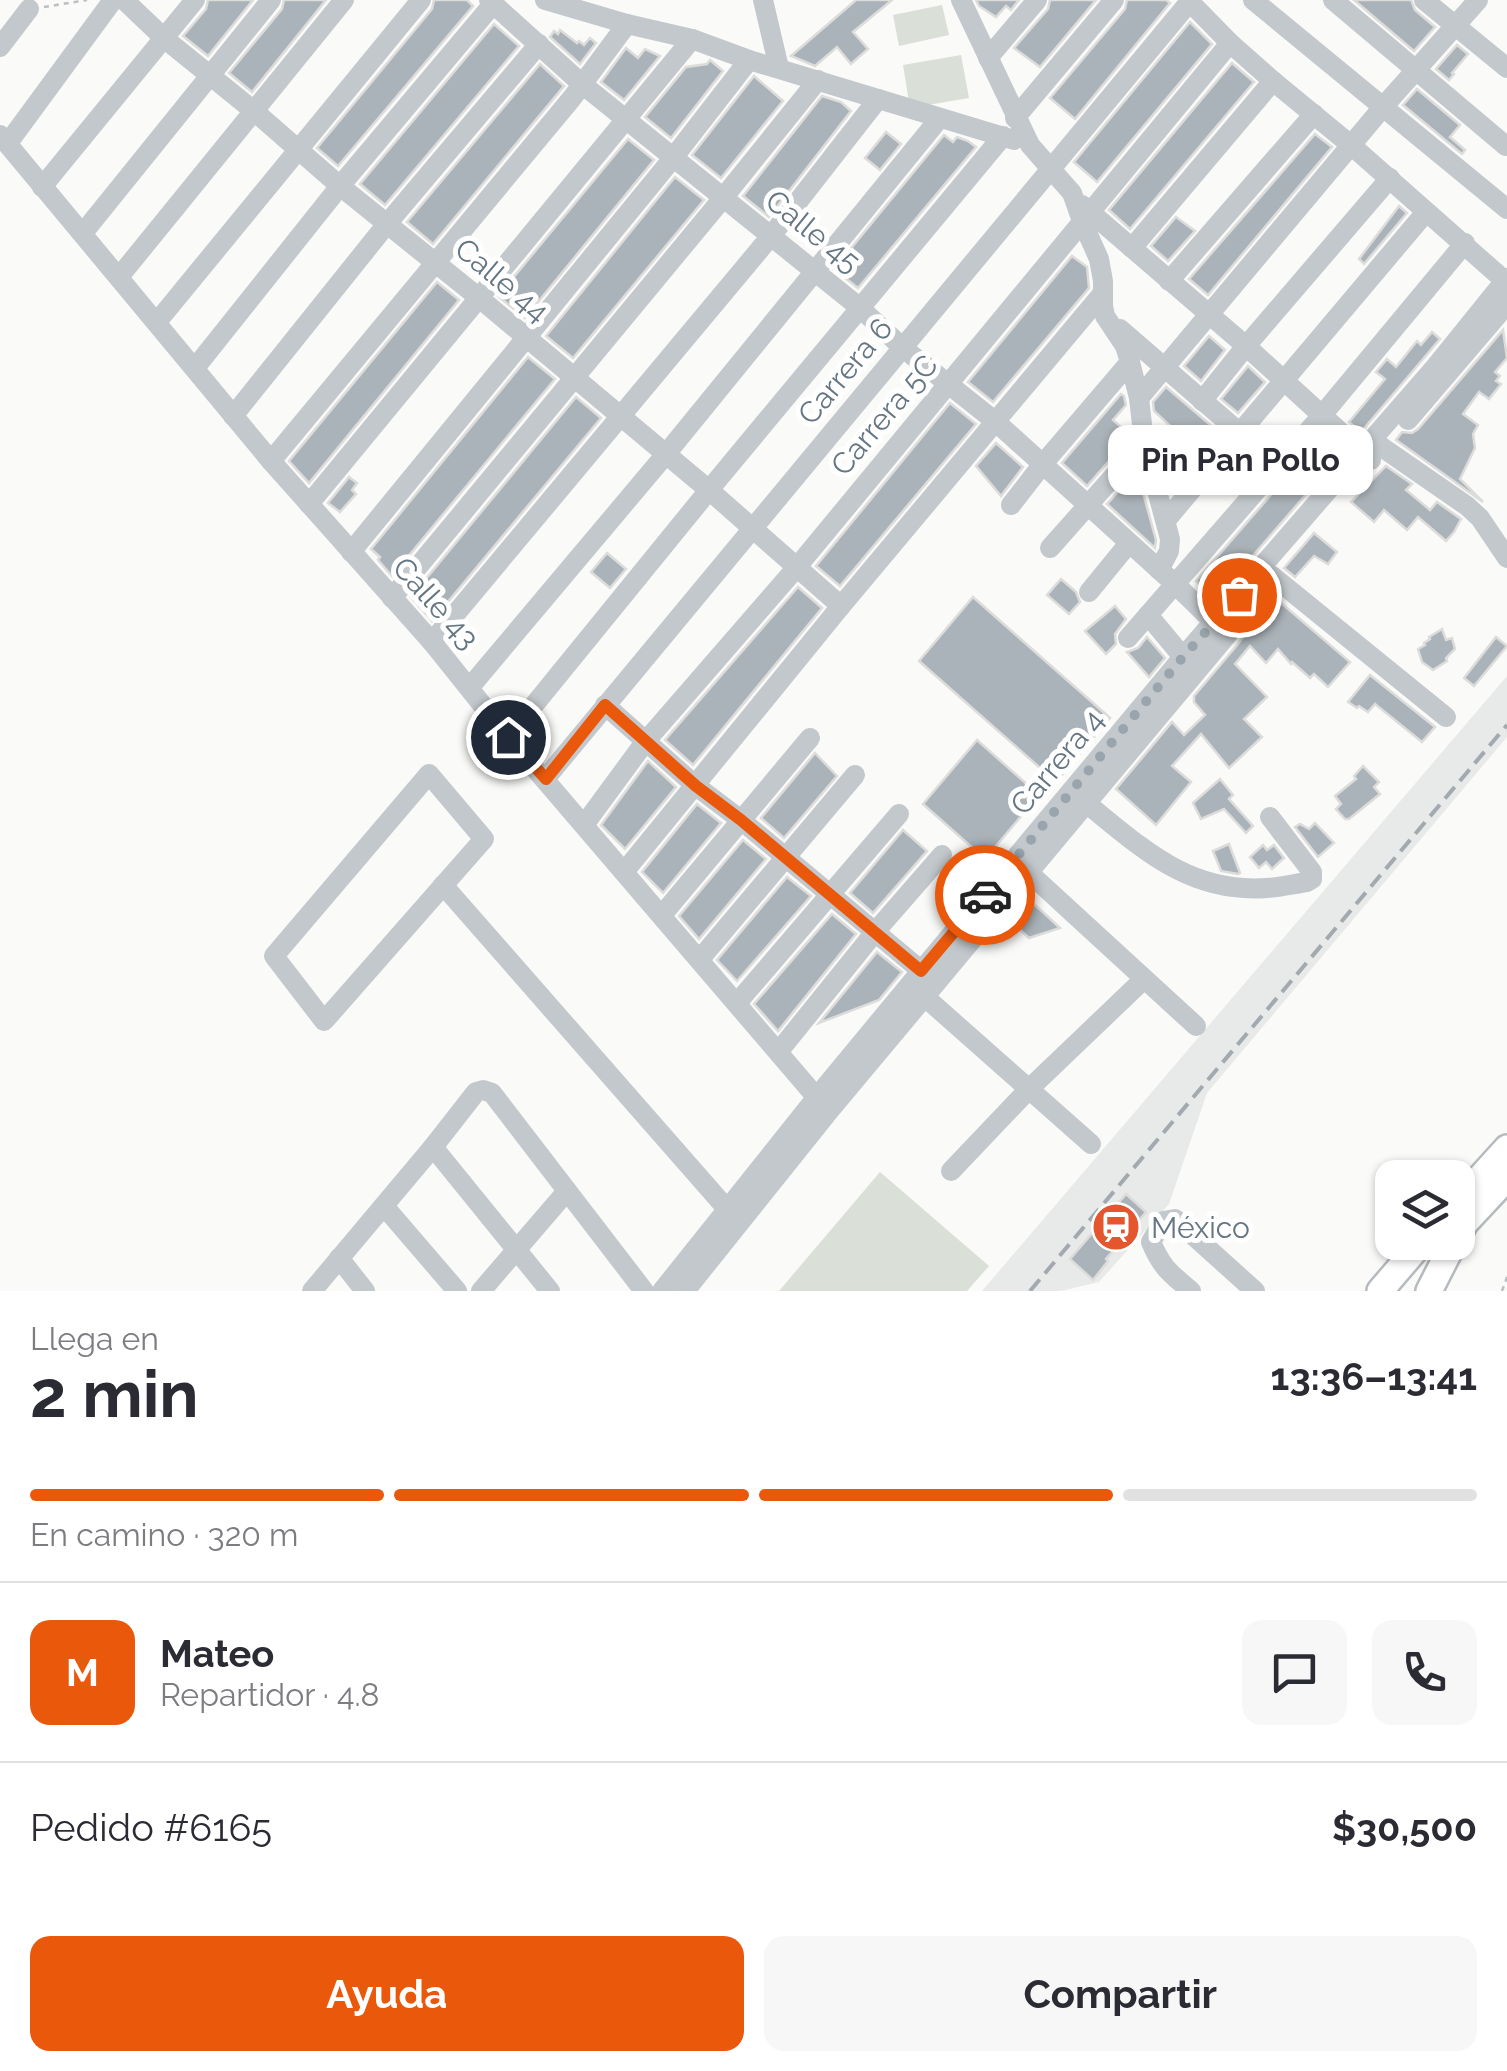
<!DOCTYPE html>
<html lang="es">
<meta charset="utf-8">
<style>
body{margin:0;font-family:Raleway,sans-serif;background:#f7f7f7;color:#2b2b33;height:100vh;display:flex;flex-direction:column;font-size:38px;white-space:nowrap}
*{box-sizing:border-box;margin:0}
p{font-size:32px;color:#7c7c81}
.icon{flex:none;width:55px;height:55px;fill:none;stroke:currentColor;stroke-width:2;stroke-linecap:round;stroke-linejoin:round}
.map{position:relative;height:1291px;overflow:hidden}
.sheet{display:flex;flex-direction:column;background:#fff;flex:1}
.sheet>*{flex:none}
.fabs{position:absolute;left:1375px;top:1160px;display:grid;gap:20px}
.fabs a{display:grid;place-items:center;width:100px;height:100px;border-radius:20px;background:#fff;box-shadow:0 2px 8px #0004;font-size:50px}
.pin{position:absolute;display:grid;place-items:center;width:85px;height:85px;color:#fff;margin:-42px;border:5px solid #fff;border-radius:50%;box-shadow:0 2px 10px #0007}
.courier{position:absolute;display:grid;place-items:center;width:100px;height:100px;margin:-50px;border:8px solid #ea580c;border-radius:50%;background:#fff;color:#222;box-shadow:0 2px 12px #0007}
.bubble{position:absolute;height:70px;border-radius:20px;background:#fff;box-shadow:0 2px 8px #0004;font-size:32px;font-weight:700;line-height:70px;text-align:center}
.head em{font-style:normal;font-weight:700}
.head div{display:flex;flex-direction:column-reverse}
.head{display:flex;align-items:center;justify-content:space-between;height:170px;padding:0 30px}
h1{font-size:65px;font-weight:700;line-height:75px}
.bar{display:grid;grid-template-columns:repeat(4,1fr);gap:15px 10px;align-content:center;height:120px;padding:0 30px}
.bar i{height:12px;border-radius:8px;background:#e1e1e2}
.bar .active{background:#ea580c}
.bar p{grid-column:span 4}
.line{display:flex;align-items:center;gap:25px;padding:0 30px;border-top:2px solid #e1e1e2}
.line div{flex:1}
.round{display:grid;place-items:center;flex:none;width:105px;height:105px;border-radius:20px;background:#f7f7f7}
.primary-button{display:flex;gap:20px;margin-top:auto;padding:20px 30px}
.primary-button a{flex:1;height:115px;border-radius:20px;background:#ea580c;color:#fff;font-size:40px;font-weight:700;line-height:115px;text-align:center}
.primary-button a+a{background:#f7f7f7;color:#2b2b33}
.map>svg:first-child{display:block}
</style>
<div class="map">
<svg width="1507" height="1291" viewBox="0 0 1507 1291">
<rect width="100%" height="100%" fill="#fafaf8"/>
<polygon fill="#e8e9e9" points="1507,676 1507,737 1207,1093 1169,1204 1099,1282 1061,1291 982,1291"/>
<g fill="#dadfd7">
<polygon points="942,5 949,35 899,46 893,15"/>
<polygon points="961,55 969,98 910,108 903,65"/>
<polygon points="880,1172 989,1266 967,1291 779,1291"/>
</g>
<g fill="#aab3b9" stroke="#dcdcda" stroke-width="2.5">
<polygon points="208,0 253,0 208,56 183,36 206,9"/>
<polygon points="284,0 326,0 252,92 229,73 282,9"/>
<polygon points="434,0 467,0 473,6 338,166 317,148 432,9"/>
<polygon points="856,0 892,0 853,32 868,49 851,64 837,47 815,66 791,56"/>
<polygon points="976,0 1019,0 1011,10 1006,6 996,17 979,6"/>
<polygon points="1050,0 1096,0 1040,67 1014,48 1048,9"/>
<polygon points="1127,0 1166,0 1170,3 1075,119 1050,98 1125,9"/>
<polygon points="1354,0 1411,0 1415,10 1435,27 1414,51"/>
<polygon points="1190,22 1212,44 1097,182 1074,162"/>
<polygon points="494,24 519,46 385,205 360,184"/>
<polygon points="560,30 577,43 579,41 584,45 590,38 596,43 580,64 550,37 554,31 558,34"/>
<polygon points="1457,45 1468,54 1452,73 1454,74 1449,80 1436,69"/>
<polygon points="626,48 638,58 645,49 660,56 624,100 601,82"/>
<polygon points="710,60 723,71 671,138 645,117 686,67 707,64"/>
<polygon points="1232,63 1254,82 1130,229 1109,210"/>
<polygon points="540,64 564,86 433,244 407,222"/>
<polygon points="754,76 783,101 721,178 692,155"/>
<polygon points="1417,89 1460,125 1450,137 1465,150 1462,154 1403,105"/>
<polygon points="822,96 841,102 851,111 769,217 743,196"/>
<polygon points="886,132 901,144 880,170 865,158"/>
<polygon points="1315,134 1332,147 1208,295 1189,279"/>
<polygon points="944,135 953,142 957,137 968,141 976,147 858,288 834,269"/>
<polygon points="628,139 654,160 525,318 498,296"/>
<polygon points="675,177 704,200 573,358 546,336"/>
<polygon points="1399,206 1407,213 1364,264 1359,259"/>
<polygon points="1176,217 1195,231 1168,261 1151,246"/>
<polygon points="1072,256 1087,267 1089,288 993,402 968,382"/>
<polygon points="437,282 459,300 309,483 289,461"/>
<polygon points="1503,330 1507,358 1495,372 1500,376 1496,381 1501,384 1489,399 1479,392 1463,414 1478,425 1473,434 1475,448 1460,479 1483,502 1396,440 1402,432 1412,433 1418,429"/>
<polygon points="1432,332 1440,339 1361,432 1349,422 1385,379 1376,372 1387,359 1396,367 1417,341 1421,345"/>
<polygon points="1209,336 1225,350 1201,381 1184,366"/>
<polygon points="528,357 555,379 392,576 378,560 380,557 371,549"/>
<polygon points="1248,366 1265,382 1238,413 1221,399"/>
<polygon points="1166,387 1221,434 1172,492 1162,457 1180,435 1154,411 1153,402"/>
<polygon points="1121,394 1124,396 1126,405 1113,420 1129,434 1130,437 1087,486 1062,463"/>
<polygon points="576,397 601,418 432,621 411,597"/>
<polygon points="950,403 976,424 840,586 816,566"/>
<polygon points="1323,435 1342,453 1216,598 1196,581"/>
<polygon points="996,443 1023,467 1001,496 976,466"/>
<polygon points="1386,466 1412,484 1406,490 1430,510 1437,502 1461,519 1454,532 1446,541 1418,517 1407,530 1384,510 1374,522 1351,502"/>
<polygon points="1132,476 1136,480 1139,478 1156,540 1155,548 1107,504"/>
<polygon points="349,477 357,483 352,490 356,494 340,512 328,503"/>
<polygon points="1314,533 1337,552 1328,564 1314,556 1295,577 1284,568"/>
<polygon points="607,553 626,569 610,588 591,572"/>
<polygon points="1061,579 1076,592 1080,602 1069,614 1047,595"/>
<polygon points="798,587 822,608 693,765 665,740"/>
<polygon points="1273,596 1350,662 1328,687 1314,674 1310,678 1292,662 1291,664 1278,649 1266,663 1250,646 1235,664 1267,697 1244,719 1262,737 1229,768 1201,734 1172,766 1191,782 1156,825 1116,789 1172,722 1184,735 1205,715 1194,702 1194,696 1238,644"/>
<polygon points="973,597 1110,718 1056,782 919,661"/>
<polygon points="1115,606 1126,619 1115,634 1116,644 1106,654 1085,631"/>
<polygon points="1442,629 1446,640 1452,638 1455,649 1446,658 1447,661 1433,670 1422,662 1418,649 1425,645 1424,643 1430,639 1429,637"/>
<polygon points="1147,637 1165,658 1149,677 1127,652 1138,648"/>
<polygon points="1496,637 1507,646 1474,686 1464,678"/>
<polygon points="1370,675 1435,727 1422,742 1375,704 1368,712 1359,706 1357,708 1348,702"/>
<polygon points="977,740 1039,795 985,859 923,804"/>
<polygon points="815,753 837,776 784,838 761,818"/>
<polygon points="648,761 676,787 625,849 601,825"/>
<polygon points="1363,766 1379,782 1374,787 1380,794 1349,819 1345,819 1336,809 1341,804 1335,796 1356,779 1354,776"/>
<polygon points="1220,779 1233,795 1229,799 1253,826 1246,833 1224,809 1201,819 1193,803"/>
<polygon points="697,804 721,823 663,893 642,872"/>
<polygon points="1315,823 1334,843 1318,857 1295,827 1300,824 1309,829"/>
<polygon points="903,830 927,851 873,913 850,893"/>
<polygon points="743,840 766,859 699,939 679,916"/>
<polygon points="1229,844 1240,873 1238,874 1221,871 1213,851"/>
<polygon points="1263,845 1267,850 1274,845 1284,858 1272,869 1266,862 1259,868 1250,857"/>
<polygon points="787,877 811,896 737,981 717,960"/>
<polygon points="1026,897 1044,913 1060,928 1029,938 1008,919"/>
<polygon points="832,914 856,934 778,1031 754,1004"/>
<polygon points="877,952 902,972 879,1000 819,1023"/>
<polygon points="1126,1194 1146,1212 1106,1259 1108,1261 1093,1280 1070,1259"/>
</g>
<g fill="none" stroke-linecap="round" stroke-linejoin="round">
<g stroke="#b5babe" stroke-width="30">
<g id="major">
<polyline points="1458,1202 1507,1148"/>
<polyline points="1458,1236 1465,1223 1507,1178"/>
<polyline points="1380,1291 1422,1242"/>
<polyline points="1429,1291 1454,1242"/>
</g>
</g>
<g stroke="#bbbfc2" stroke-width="2.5" stroke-dasharray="5 5" stroke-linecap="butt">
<polyline points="44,7 87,0"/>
<polyline points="1502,1291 1507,1277"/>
</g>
<g stroke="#c3c8cc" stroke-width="20">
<polyline points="124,0 165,39 254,111 340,186 478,297 709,490 841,606"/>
<polyline points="489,0 582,84 859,307 903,348 996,422 1174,583 1222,630"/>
<polyline points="545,0 627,24 692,39 749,60 1014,140"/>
<polyline points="763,0 779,68"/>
<polyline points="961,0 1030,145 1072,193 1082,221 1099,259 1103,281 1103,306 1105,316 1125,346 1130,362 1139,398 1144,442 1170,539 1169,551 1159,570"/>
<polyline points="1188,0 1230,43 1273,81 1352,146 1504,280"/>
<polyline points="1253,0 1507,209"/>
<polyline points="1333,0 1506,146"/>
<polyline points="1424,0 1507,68"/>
<polyline points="0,47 29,9"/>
<polyline points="988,58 1037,0"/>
<polyline points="1015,118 1114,0"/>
<polyline points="0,135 271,461 432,642 508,737 824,1106"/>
<polyline points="8,143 113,0"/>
<polyline points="42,187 195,0"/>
<polyline points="1082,205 1246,346 1371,460"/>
<polyline points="83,233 271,0"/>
<polyline points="1132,248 1273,81"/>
<polyline points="119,277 344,0"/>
<polyline points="1169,281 1314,114"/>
<polyline points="157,322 421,0"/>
<polyline points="1120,329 1239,432"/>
<polyline points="195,368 340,186 493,4"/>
<polyline points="1139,398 1383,107 1478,0"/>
<polyline points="1202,401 1246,346 1390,178"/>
<polyline points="233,416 386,225 539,44"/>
<polyline points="1408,420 1507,304"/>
<polyline points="1373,441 1467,506 1480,518 1507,558"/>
<polyline points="271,461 572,98 627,24"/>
<polyline points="309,504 692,39"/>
<polyline points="1011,505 1042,465 1130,362"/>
<polyline points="1167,519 1426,212"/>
<polyline points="1050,548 1144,442"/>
<polyline points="351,552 673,158 749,60"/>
<polyline points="1271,575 1446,717"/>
<polyline points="1089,592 1129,543"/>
<polyline points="392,598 723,198 818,80"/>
<polyline points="1148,615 1183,657"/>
<polyline points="1128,638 1323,414 1465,243"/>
<polyline points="432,642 771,236 878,99"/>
<polyline points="470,687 666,454 939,119"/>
<polyline points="605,705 696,786 741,820 930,978"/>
<polyline points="508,737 709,490 1003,136"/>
<polygon points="429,774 484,839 324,1021 274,956"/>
<polyline points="545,779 1191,0"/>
<path d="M1086 803C1142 848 1189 894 1267 888 1280 887 1294 884 1307 882L1312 879V872L1270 817"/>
<polyline points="584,825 645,742 797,567 1230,43"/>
<polyline points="1027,871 1196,1026"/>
<polyline points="624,872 841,606 1103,293"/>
<polyline points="443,885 727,1209"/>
<polyline points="662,915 810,738"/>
<polyline points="700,959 855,775"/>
<polyline points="917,990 1091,1144"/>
<polyline points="737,1003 899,814"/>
<polyline points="779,1051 875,932 942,855"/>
<polyline points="433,1147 550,1291"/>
<polyline points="951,1171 1029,1089 1143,980"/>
<polyline points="384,1206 457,1291"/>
<polyline points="339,1258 365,1291"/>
<polyline points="312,1291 433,1147 476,1092 483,1090 492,1093 644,1291"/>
<polyline points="481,1291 567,1191"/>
<polyline points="662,1291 816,1098 921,971 1183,657 1436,366 1507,278"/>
<polyline points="685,1291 829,1111 1227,635 1264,585"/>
<path d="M1191 1291C1170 1273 1162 1268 1151 1242L1163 1221 1175 1219 1255 1291"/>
</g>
<use href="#major" stroke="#fff" stroke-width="25"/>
<polyline stroke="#a2aab0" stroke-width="4" stroke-dasharray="15 8" stroke-linecap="butt" points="1030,1291 1507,725"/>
</g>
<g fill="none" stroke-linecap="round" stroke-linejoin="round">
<polyline stroke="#99a4ac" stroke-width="10" stroke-dasharray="0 18" points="985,895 1183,657 1239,595"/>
<polyline stroke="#ea580c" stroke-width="12" points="508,737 546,779 605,705 696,786 741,820 921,971 985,895"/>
</g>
<defs>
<g id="station-disc" transform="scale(2.5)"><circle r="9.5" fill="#e4572e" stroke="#fff"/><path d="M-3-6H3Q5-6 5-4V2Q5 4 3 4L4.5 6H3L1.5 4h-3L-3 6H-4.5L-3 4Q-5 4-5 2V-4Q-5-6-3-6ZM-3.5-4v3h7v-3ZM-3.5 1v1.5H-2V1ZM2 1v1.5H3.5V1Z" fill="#fff"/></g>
</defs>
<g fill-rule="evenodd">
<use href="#station-disc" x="1116" y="1227"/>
</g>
<g text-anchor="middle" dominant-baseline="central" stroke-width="10" stroke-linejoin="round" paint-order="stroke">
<g font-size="30" fill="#657683" stroke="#fff">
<text transform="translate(813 231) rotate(39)">Calle 45</text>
<text transform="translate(502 280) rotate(40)">Calle 44</text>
<text transform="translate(845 371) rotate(-50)">Carrera 6</text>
<text transform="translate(884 415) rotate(-50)">Carrera 5C</text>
<text transform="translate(436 603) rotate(48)">Calle 43</text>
<text transform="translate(1057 762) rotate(-50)">Carrera 4</text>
</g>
<g font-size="30" fill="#657683" stroke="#fff" text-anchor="start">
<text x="1151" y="1227">México</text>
</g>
</g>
</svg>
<div class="fabs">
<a><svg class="icon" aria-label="layers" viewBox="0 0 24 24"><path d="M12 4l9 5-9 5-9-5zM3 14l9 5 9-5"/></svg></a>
</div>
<div class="pin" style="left:1239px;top:595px;background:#ea580c"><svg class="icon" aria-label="bag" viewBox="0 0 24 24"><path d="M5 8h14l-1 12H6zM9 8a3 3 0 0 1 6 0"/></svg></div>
<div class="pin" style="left:508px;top:737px;background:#1f2937"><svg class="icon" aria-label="home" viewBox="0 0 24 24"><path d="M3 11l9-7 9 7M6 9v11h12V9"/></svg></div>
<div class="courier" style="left:985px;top:895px"><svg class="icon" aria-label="car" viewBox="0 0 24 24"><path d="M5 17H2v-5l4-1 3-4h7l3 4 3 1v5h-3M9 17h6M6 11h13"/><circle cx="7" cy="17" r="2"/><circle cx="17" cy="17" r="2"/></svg></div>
<div class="bubble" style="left:1108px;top:425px;width:265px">Pin Pan Pollo</div>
</div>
<section class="sheet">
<div class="head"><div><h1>2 min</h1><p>Llega en</p></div><em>13:36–13:41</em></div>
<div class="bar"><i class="active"></i><i class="active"></i><i class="active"></i><i></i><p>En camino · 320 m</p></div>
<div class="line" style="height:180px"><b class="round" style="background:#ea580c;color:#fff">M</b><div><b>Mateo</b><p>Repartidor · 4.8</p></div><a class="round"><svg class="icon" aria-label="chat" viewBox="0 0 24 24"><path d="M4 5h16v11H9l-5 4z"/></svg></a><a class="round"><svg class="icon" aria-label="phone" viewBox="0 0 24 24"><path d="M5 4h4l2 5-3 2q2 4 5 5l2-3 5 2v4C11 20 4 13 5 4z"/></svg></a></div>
<div class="line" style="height:130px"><div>Pedido #6165</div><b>$30,500</b></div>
<div class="primary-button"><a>Ayuda</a><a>Compartir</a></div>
</section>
